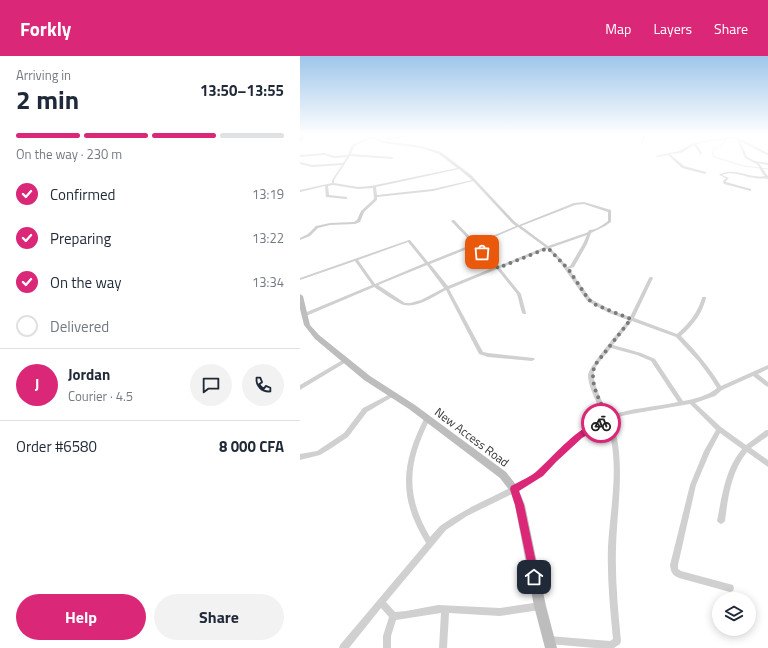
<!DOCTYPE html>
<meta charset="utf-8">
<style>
body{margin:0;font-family:"Titillium Web",sans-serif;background:#f2f2f3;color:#1f2937;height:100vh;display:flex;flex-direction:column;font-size:15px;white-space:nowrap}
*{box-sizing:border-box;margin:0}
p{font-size:13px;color:#747a83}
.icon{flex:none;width:22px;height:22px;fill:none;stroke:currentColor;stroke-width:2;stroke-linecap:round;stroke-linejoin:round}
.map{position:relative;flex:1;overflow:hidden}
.panel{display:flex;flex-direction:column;background:#fff;width:300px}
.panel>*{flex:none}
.tools{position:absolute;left:412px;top:536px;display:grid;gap:8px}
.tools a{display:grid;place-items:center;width:44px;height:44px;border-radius:50%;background:#fff;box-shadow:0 2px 10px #0003;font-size:20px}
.pin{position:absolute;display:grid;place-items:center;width:34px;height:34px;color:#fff;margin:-17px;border-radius:8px;box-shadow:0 2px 6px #0006}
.courier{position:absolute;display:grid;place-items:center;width:40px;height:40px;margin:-20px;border:3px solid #db2777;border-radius:50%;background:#fff;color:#222;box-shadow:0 1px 5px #0007}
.summary em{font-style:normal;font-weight:700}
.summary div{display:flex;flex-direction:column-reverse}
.summary{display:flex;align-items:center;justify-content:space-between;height:68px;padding:0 16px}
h1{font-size:26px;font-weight:700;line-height:30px}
.bar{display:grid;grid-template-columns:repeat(4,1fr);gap:6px 4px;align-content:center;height:48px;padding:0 16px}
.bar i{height:5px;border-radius:3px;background:#e0e1e3}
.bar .active{background:#db2777}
.bar p{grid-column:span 4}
.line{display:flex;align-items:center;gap:10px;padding:0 16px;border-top:1px solid #e0e1e3}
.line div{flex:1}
.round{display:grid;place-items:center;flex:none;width:42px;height:42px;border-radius:21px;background:#f2f2f3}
ol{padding:0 16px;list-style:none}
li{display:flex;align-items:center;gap:12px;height:44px}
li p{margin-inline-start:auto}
li .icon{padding:4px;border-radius:50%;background:#db2777;color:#fff;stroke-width:4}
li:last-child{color:#747a83}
li i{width:22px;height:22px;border:2px solid #e0e1e3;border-radius:50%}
.button{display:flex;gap:8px;margin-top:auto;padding:8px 16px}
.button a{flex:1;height:46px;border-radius:24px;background:#db2777;color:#fff;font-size:16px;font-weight:700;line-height:46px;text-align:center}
.button a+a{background:#f2f2f3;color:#1f2937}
header{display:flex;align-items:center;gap:24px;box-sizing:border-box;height:56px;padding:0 20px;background:#db2777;color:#fff}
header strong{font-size:19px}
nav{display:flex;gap:22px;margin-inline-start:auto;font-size:14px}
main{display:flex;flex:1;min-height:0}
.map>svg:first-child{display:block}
</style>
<header>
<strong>Forkly</strong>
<nav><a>Map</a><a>Layers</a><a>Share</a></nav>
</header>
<main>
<section class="panel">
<div class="summary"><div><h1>2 min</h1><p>Arriving in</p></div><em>13:50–13:55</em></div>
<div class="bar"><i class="active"></i><i class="active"></i><i class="active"></i><i></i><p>On the way · 230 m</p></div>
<ol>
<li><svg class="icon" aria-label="check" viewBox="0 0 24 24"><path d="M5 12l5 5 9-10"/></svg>Confirmed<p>13:19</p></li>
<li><svg class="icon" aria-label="check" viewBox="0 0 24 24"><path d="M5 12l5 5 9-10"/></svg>Preparing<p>13:22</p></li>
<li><svg class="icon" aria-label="check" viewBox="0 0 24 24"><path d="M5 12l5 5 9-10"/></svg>On the way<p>13:34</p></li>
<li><i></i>Delivered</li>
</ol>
<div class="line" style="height:72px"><b class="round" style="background:#db2777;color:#fff">J</b><div><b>Jordan</b><p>Courier · 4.5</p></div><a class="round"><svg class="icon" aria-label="chat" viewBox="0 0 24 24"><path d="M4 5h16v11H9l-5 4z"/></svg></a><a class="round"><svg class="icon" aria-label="phone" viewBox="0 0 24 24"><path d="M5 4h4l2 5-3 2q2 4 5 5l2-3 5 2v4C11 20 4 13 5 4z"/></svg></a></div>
<div class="line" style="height:52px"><div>Order #6580</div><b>8 000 CFA</b></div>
<div class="button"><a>Help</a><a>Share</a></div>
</section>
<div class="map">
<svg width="468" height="592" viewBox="0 0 468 592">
<rect width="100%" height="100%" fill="#fff"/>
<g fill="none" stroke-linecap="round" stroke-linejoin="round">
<polyline stroke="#cfe2ee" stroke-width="1" points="385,78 410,79 426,85 412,95 414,101 444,110 468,113"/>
<g fill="#d0d0d0" fill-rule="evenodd">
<path d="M61 78H63L84 85 121 90 141 96 171 119 214 165 219 169 274 147 284 146 311 154V166L305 170 291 177 287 188 274 211 269 213 291 243 313 255 330 261 349 222 350 221H352L353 222 334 262 377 278C389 267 397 258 402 242V241H406V242C402 258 393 269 381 280 396 295 410 312 421 330L468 309V313L458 318 468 326V331L466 330 453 320 422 334 415 340 395 347 421 371 446 389 466 374H468V380L451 392 468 404V411L447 396C431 416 428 441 425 465L423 467 421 468 419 467 417 465C422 440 425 413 442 393L420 377 410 396 396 429 378 509V513L381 515 433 529 434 532 433 535 430 536 379 522C372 519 371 516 370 509L390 429 404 395 416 374 390 348 331 358 322 360 311 365C314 372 317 380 318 388 323 422 317 457 316 491 315 522 318 554 321 585L320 588 314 592H295L249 588 246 587 245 584 246 581 249 580 310 585 313 583C310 552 307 522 308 491 310 452 321 404 306 367L296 372 278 384 255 405 243 418 231 427 210 439 167 460 146 474 86 546 95 556 106 555 138 549 200 552 240 546 243 547 244 550 243 553 240 554 200 560 149 557 147 592H139L141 557 96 564 91 580V592H83V580L89 561 81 552 49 592H39L40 589 126 487C98 441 101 408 125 361H129L130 363C108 406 105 439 130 481L140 470 152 462 173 450 216 429 237 416 258 394 274 381 291 369 304 362C299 351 288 331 288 319 289 310 321 273 328 264L309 257 287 245 259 205 247 193 200 212 221 238 226 257V258H224L222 257 217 238 197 213 149 233 183 296 188 297 234 302 235 303 232 305 188 301 179 298 146 234C134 240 118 252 104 249 99 248 80 235 74 231L6 260H2V258L72 229 55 205 0 224V222L109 184H110L128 206 173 188 152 166 151 165 153 164H154L176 187 216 170 212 167 173 125 133 135 77 141V144L64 156 60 166 55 168 30 169 18 172 10 180 0 184V182L8 178 16 170 30 167 54 166 57 164 61 155 74 143 73 132 58 133 33 129 28 130 29 139 47 141V143H46L26 141 25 130 0 136V134L32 127V124L42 109 12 111 0 108V106L12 109 43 107 47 101 34 102 25 99 0 101V99L25 97 34 100 48 99 52 89 69 81ZM71 82 84 87 121 92 139 98 157 112 71 130 58 131 34 127V124L50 100 93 103V102L92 101 51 98 54 90ZM159 113 172 124 133 133 77 139 76 131ZM284 148 308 156V165C303 169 296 174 289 174L288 176 286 177 248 190 221 170 275 149ZM218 171 245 191 198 210 178 188ZM287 179 283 188 270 210 267 211 261 203 250 192ZM108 186 125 207 75 228 58 204ZM175 190 195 211 148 230 130 208ZM127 209 144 232 121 244 110 247H105L78 229ZM332 265 376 281 399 306 410 321 417 332C407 340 395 343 383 345L355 303 341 297 313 289ZM311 292 337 299 351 305 378 346C354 351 331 352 309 360 305 351 291 325 294 315 297 307 306 299 311 292Z"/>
<polygon points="303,78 305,78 302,81 300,81 300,79"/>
<polygon points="341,78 343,78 346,81 342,87 341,86 344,81"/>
<path d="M427 78C434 78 459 93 468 97V99H467L440 85 447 101 455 105 468 107V109L458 107C462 110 464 116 468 120V123C464 122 459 123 455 122 444 121 433 114 422 119L429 122 426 125V126L451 133V135L424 128 423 125 426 122 419 119C434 110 449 123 465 120L462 117 458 109 445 102 437 83 434 82 396 88 402 97V98H400L394 89 381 97 370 98 384 110 406 116V117L405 118 382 112 368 99 357 101 356 100 379 95 393 87 432 81Z"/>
<polygon points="109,79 108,81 86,84 85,83"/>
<polygon points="46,302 49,304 48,305 0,334 0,329"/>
<polygon points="92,337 94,338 95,339 94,340 67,356 48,381 30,393 20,399 0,404 0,398 17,395 44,377 63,352"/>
</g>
<g fill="#bdbdbd" fill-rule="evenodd">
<polygon points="5,78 8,78 0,86 0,83"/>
<polygon points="0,238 3,240 10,269 19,279 70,320 115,349 206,416 217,430 225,449 246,550 257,592 245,592 234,550 215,449 210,435 200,422 109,353 64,324 15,283 4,269 0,253"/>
</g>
</g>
<linearGradient id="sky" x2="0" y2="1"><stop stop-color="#9ec6ea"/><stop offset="0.49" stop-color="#fff"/><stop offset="1" stop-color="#fff" stop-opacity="0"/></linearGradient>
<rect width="468" height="160" fill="url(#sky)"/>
<path fill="#db2777" d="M301 364 304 365V369L282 382 256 406 243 420 219 435 224 449 239 521 238 525 234 526 231 525 215 449 210 433 211 430C220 425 231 421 238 414 258 396 275 373 301 364Z"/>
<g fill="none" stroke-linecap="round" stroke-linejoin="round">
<path stroke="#7a7a7a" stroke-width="4" stroke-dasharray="0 7.2" d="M182 196 198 212 248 192 269 214 289 244 296 249 331 263 295 309C288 327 301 347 309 363L301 367"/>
</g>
<g text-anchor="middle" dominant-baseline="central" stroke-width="4" stroke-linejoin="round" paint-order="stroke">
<g font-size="12" fill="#333" stroke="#fff">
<text transform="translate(172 381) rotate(37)">New Access Road</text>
</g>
</g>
</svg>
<div class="tools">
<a><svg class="icon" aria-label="layers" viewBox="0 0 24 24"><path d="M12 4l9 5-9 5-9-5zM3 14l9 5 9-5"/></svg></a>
</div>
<div class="pin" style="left:182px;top:196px;background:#ea580c"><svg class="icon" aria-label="bag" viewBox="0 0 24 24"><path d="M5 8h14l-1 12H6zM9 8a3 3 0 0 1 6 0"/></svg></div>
<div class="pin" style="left:234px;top:521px;background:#1f2937"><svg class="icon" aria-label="home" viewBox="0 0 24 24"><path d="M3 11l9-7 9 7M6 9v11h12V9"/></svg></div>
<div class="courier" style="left:301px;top:367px"><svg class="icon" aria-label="bike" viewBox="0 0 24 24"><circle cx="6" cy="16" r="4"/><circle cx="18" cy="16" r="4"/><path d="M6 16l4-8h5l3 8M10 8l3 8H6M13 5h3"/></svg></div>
</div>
</main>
